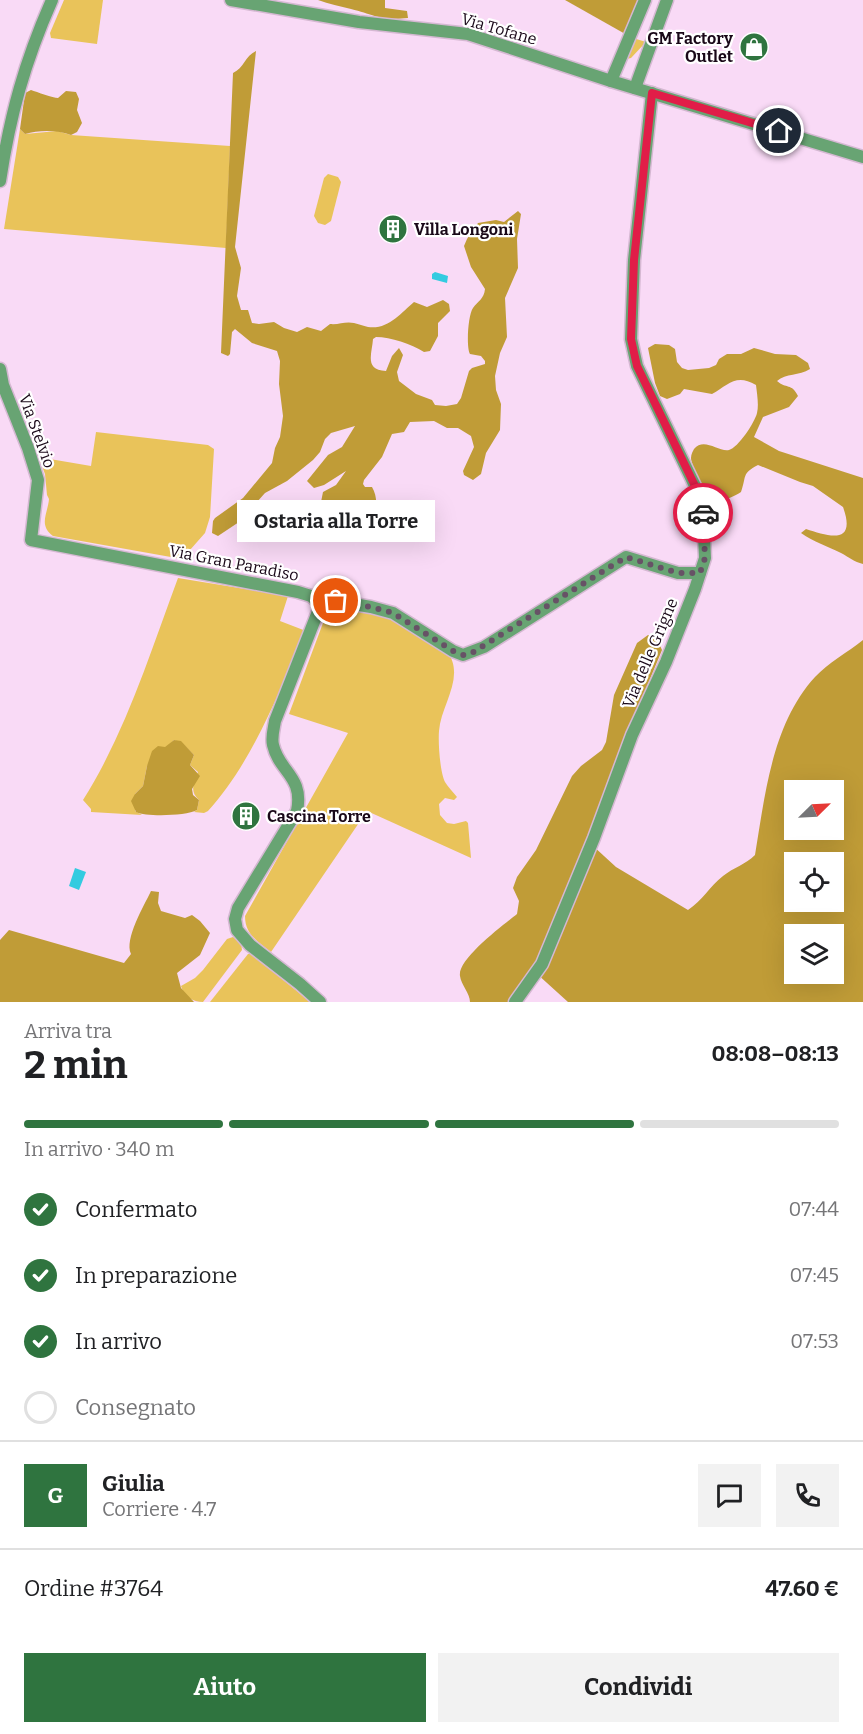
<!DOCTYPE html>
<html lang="it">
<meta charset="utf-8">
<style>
body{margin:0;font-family:Bitter,serif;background:#f2f2f2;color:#202124;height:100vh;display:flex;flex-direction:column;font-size:22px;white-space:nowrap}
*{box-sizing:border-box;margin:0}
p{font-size:20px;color:#757577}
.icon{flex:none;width:33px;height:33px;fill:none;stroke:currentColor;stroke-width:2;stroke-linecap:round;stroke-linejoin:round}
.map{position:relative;height:1002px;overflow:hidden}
.side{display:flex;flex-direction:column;background:#fff;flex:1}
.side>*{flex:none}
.needle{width:39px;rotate:66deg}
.buttons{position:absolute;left:784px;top:780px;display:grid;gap:12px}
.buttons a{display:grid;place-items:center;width:60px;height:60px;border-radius:0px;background:#fff;box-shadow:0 6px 24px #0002;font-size:30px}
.pin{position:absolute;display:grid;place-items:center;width:51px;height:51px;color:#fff;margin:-26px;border:3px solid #fff;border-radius:50%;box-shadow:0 2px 6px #0007}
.courier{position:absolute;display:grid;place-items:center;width:60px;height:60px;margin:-30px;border:4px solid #e11d48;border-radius:50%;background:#fff;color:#222;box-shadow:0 2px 8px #0007}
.bubble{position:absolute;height:42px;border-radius:0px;background:#fff;box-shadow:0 6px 24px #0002;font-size:20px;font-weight:700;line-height:42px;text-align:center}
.head em{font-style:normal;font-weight:700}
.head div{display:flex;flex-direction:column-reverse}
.head{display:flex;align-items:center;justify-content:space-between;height:102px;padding:0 24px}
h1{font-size:39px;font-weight:700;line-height:45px}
.bar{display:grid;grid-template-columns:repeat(4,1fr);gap:9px 6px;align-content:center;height:72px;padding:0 24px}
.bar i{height:8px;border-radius:4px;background:#e0e0e0}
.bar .current{background:#2f743f}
.bar p{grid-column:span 4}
.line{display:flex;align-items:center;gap:15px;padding:0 24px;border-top:2px solid #e0e0e0}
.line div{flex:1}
.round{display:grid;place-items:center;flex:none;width:63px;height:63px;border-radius:0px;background:#f2f2f2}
ol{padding:0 24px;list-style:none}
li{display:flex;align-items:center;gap:18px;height:66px}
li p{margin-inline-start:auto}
li .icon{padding:6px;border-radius:50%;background:#2f743f;color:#fff;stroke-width:4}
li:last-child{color:#757577}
li i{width:33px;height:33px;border:3px solid #e0e0e0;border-radius:50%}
.cta{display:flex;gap:12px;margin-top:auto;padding:12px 24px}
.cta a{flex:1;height:69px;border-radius:0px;background:#2f743f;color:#fff;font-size:24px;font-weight:700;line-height:69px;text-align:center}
.cta a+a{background:#f2f2f2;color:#202124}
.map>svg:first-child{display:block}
</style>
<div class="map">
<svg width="863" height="1002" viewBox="0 0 863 1002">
<rect width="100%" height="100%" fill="#f9daf6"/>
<g fill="#e9c35a">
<polygon points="64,0 103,0 97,44 51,38 50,33"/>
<polygon points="633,38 646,42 631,58 627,59 626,57"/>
<polygon points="20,129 25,134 57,131 71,135 230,146 226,248 4,229"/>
<polygon points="328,174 338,177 341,182 331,221 325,225 318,223 314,216 324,178"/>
<path d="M96 432 208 445 214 449 210 517 205 533 182 559 53 536C38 525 48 513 49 499L47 495 45 474 40 461 44 458 91 466Z"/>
<path d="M178 578 288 596 280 621 306 631C280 690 252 763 208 811L204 813 194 812 197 810 199 800C189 791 194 783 198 772L190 765 194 755 183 744 174 740 147 766 143 786 135 794V811L142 815 91 812V809L83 800C126 732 150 653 178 578Z"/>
<path d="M336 604 392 615 447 651C466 677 441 704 439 731 438 743 440 772 445 782 448 787 453 792 457 797L454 800 445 798 439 804 440 815 447 823 454 824 466 821 468 823 471 858 367 811 271 952C258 941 245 935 245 916L348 733 289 714 326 615Z"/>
<path d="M233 937 241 943 242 950 203 1002C193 1002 184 997 181 986L195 978 203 970 227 939Z"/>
<polygon points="248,954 252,954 310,1002 210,1002"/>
</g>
<g fill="#c09c37" fill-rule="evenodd">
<path d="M318 0H385V8L407 11 408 18C381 21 375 15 351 9 340 6 329 4 318 0Z"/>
<polygon points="565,0 641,0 627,35"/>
<path d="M256 51 235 247 241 268 237 296 241 310H248L252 323 259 324 274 322 284 328 297 332 307 327 321 331 330 324C339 325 345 321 354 323 359 324 363 326 368 327 388 330 401 313 414 302L427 307 443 300 449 304 450 311 438 323V336L430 351 424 352C411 344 391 337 376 337L373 339C372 354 364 370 386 371L392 356 399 348 403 355 397 372 399 381 416 394 432 400 435 405 446 406 457 404 461 398 469 371 472 368 485 364V361L481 356 470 354C466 347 468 315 473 308 478 301 484 299 485 289L471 267 464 246 467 239 478 223 496 220 504 222 518 211 521 214 517 239 518 268 505 298 507 337 500 353 495 376 496 390 501 404 500 430 486 453 481 474 473 480 464 475 463 471 474 447 471 436 458 428H447L434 421 410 422 404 432 392 434 382 457 364 480 363 484 365 487H372C379 499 378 518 365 526L354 518C346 524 346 535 336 540L325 532C312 542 308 545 294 534 293 516 307 508 321 502L323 492 336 485 346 471 324 485 314 488 307 481 328 455 342 447 355 426 331 433 325 439 320 452 313 460 287 481 265 493 239 522 218 536 212 533 213 521 215 518 243 498 272 463 275 448 280 437 283 416 279 384 280 361 277 351 252 343 235 329 232 332 230 354 228 356 221 353 233 73C244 68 245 56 256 51Z"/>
<path d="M31 90C37 92 53 98 58 98L66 91 76 92 79 99 77 110 82 123 77 132 71 135C58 130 39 130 25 134L20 129 25 93Z"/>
<path d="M655 344 669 345 675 349 677 362 682 368 688 370 709 368 716 365 719 359 727 354H741L754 348 775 354 796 355 808 363 810 369C799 376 786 373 777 381 786 389 792 383 798 396L789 407 763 417 754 437 779 451 863 478V564C854 562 849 557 841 553 827 546 814 542 801 533L806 529C828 536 857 546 843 507L813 486 800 482 758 465C741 474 747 476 741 492 735 496 722 502 715 501 707 501 691 465 691 458 691 454 693 451 694 449 704 437 718 452 729 450 738 448 755 422 757 413 759 405 757 394 756 385 736 373 728 385 712 394L684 389 680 394 667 399 660 396 655 383 648 348Z"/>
<path d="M648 635 657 639 662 650 624 742 592 845 616 867 688 910C702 901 710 886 723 876 733 868 746 864 755 855 765 795 772 724 815 677 828 663 848 652 863 640V1002H568L536 973 519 1002H470C470 993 461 985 460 976 457 959 505 924 517 914L519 901 513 888 517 877 536 850 572 776 581 766 602 750 606 742 614 695 637 643ZM795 790H834V830H795ZM795 862H834V902H795ZM795 934H834V974H795Z"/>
<path d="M174 740 181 741 194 755 190 765 200 776 192 789 193 795 199 800 197 810C186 816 146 817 136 812L131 801 135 794 143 786 147 766 152 751 158 746 165 747Z"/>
<path d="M151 891 159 892 158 903 161 911 185 918 192 915 200 921 210 933 200 955 177 973 181 988 194 1002H0V940L9 930 124 963 131 954C124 939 144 906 151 891Z"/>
</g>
<g fill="#33cbe0">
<polygon points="435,272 448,276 447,283 432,279 432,274"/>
<polygon points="75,868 86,872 79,890 69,886"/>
</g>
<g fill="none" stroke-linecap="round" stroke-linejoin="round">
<g stroke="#d5b8d2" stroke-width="15">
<g id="minor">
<polyline points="231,0 359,22 468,34 611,81 863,157"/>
<polyline points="611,81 645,0"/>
<polyline points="635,88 667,0"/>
<path d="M0 181C10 115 25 61 52 0"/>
<path d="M0 369 3 385 28 448 38 480 31 540 298 592 311 596 319 603V609L275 721C274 728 271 737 273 745 279 772 304 776 297 811L238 908 235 919 237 930 250 945 300 984 320 1002"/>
<polyline points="336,601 371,607 393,613 453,651 463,655 484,647 626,557 678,573 700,573"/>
<polyline points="515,1002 542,964 594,838 632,735 666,662 695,589 705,558 703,512 696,488 637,366 631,339 634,260 652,93"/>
</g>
</g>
<use href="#minor" stroke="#68a473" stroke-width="12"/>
</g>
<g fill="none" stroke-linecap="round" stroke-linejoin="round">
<polyline stroke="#675266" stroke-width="6" stroke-dasharray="0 10.8" points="336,601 371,607 393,613 453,651 463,655 470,654 626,557 678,573 700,573 705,558 703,513"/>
<polyline stroke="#e11d48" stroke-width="8" points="703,513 696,488 637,366 631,339 634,260 652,93 779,131"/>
</g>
<defs>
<g id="shop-disc" transform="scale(1.5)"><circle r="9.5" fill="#2f743f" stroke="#fff"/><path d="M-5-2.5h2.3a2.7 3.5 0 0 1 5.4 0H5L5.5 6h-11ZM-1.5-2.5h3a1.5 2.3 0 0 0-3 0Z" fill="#fff"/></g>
<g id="building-disc" transform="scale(1.5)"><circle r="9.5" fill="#2f743f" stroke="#fff"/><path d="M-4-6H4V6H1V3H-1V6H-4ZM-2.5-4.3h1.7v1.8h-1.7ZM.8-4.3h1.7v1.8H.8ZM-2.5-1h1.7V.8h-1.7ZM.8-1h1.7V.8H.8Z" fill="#fff"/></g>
</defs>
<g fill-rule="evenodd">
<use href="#shop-disc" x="754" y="47"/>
<use href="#building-disc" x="393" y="229"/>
<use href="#building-disc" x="246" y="816"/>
</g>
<g text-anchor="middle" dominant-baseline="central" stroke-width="4.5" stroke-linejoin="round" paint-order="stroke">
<g font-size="16" fill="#190818" stroke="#fff">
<text transform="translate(499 29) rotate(16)">Via Tofane</text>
<text transform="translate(37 431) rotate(70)">Via Stelvio</text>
<text transform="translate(234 563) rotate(11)">Via Gran Paradiso</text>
<text transform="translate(650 653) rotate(-67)">Via delle Grigne</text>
</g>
<g font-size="16" font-weight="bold" fill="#190818" stroke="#fff" text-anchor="start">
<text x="733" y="38" text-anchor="end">GM Factory<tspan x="733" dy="18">Outlet</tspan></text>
<text x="414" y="229">Villa Longoni</text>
<text x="267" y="816">Cascina Torre</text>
</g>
</g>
</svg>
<div class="buttons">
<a><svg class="needle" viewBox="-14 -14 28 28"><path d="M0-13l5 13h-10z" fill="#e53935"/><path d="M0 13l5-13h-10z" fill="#757577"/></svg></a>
<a><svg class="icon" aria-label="locate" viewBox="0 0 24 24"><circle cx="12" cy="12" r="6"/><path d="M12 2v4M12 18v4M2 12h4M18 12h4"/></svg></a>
<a><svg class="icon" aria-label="layers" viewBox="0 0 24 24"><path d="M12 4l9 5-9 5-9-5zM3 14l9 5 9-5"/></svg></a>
</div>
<div class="pin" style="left:336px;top:601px;background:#ea580c"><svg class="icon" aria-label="bag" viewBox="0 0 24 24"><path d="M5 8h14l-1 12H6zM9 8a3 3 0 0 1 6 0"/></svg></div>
<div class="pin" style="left:779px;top:131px;background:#1f2937"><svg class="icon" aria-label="home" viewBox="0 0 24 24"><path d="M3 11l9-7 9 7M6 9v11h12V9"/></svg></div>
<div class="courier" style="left:703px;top:513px"><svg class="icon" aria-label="car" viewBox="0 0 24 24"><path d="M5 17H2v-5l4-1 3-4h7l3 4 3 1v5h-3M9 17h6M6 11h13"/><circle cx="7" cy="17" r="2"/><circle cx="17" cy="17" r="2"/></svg></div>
<div class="bubble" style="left:237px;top:500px;width:198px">Ostaria alla Torre</div>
</div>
<section class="side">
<div class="head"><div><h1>2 min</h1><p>Arriva tra</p></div><em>08:08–08:13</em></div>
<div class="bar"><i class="current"></i><i class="current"></i><i class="current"></i><i></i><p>In arrivo · 340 m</p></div>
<ol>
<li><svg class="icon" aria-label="check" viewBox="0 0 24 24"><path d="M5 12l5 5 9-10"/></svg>Confermato<p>07:44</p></li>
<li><svg class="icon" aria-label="check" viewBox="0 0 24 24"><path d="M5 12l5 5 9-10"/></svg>In preparazione<p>07:45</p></li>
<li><svg class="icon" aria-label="check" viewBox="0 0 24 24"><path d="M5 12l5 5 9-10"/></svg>In arrivo<p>07:53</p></li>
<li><i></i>Consegnato</li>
</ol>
<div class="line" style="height:108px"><b class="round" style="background:#2f743f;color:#fff">G</b><div><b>Giulia</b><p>Corriere · 4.7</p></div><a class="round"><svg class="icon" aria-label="chat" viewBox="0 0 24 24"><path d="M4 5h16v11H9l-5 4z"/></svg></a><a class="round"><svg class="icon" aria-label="phone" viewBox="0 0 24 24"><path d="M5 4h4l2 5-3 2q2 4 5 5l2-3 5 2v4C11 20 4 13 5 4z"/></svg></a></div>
<div class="line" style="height:78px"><div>Ordine #3764</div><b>47.60 €</b></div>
<div class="cta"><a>Aiuto</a><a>Condividi</a></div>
</section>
